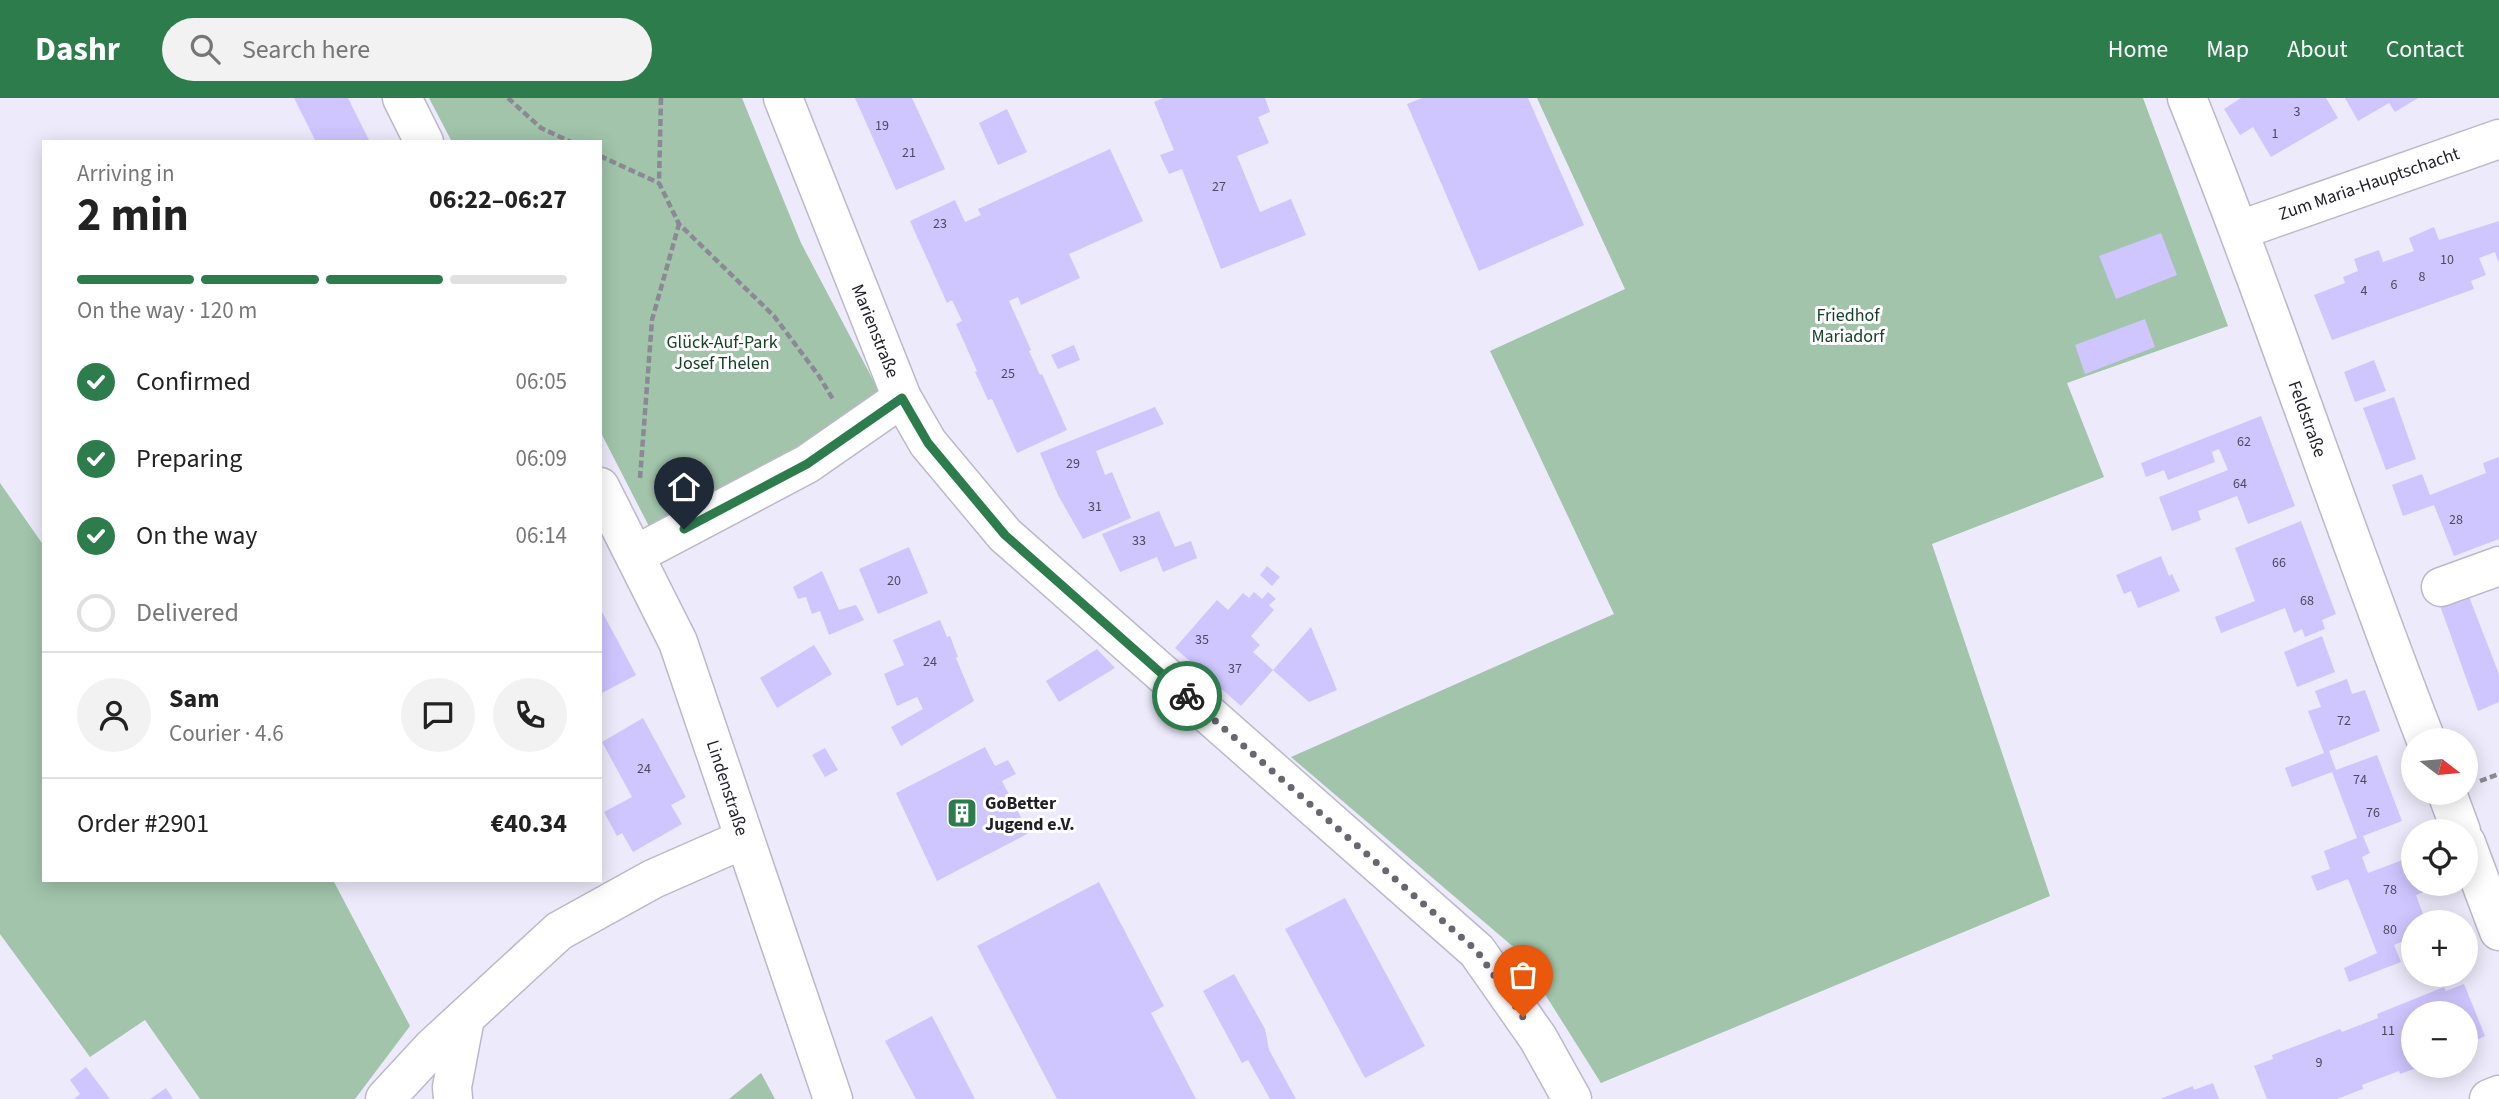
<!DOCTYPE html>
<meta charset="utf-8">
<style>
body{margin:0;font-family:"Source Sans 3",sans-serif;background:#f2f2f2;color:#222;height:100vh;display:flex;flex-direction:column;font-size:26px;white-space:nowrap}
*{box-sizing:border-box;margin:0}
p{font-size:23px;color:#767676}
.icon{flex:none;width:38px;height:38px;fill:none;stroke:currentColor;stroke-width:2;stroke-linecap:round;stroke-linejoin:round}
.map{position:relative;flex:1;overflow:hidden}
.drawer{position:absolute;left:42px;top:42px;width:560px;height:742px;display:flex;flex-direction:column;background:#fff;border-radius:0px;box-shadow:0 4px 18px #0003}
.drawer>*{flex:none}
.needle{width:46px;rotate:106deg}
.buttons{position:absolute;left:2401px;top:630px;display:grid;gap:14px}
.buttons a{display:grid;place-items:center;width:77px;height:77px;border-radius:50%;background:#fff;box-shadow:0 4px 18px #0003;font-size:35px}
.pin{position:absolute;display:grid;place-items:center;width:60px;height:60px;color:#fff;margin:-72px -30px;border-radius:50% 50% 50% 0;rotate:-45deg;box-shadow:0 0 7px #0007}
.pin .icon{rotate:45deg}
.courier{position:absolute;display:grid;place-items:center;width:70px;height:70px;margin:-35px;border:5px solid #2c7c4c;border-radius:50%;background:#fff;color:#222;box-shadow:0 2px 9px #0007}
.overview em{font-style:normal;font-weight:700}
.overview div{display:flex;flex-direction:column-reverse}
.overview{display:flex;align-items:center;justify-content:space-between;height:119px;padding:0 35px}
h1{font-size:46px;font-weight:700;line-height:52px}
.bar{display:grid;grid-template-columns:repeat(4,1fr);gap:10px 7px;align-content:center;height:84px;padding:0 35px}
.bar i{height:9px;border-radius:5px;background:#e0e0e0}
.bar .active{background:#2c7c4c}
.bar p{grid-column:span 4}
.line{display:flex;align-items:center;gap:18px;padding:0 35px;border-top:2px solid #e0e0e0}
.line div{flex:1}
.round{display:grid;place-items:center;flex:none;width:74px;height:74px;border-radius:37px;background:#f2f2f2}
ol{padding:0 35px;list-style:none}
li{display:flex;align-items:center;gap:21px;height:77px}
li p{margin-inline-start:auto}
li .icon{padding:7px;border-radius:50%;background:#2c7c4c;color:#fff;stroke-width:4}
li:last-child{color:#767676}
li i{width:38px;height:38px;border:4px solid #e0e0e0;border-radius:50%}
header{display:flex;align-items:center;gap:42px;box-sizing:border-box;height:98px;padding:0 35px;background:#2c7c4c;color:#fff}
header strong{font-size:33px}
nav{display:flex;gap:38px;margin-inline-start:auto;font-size:24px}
.search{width:490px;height:63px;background:#f2f2f2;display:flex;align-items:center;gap:18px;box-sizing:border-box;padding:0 24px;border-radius:38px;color:#767676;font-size:26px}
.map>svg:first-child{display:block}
</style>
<header>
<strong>Dashr</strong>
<div class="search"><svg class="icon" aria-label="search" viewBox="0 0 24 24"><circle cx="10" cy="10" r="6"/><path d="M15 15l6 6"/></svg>Search here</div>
<nav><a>Home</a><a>Map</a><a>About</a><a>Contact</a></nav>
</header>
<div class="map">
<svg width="2499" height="1001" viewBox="0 0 2499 1001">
<rect width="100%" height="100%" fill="#edeafb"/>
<g fill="#a1c4ab">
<polygon points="429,0 742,0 801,145 882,299 655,440 600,333 600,44 452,44"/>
<polygon points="1537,0 2143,0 2228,228 2067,285 2104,379 1932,446 2050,798 1601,985 1517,852 1291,659 1614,516 1490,253 1625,191"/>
<polygon points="0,385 44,448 44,782 333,782 410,928 355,1001 200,1001 145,922 90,959 0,836"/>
<polygon points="761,975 775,1001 729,1001"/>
</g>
<g fill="#cfc6ff">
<polygon points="294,0 348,0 370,44 316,44"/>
<polygon points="855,0 912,0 945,71 896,92"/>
<polygon points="1163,0 1265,0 1270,14 1258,19 1269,45 1237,58 1260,114 1291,101 1306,137 1221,171 1182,71 1169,76 1160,57 1174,52 1154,4"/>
<polygon points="1422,0 1528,0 1584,127 1479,173 1407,6"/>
<polygon points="2241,0 2326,0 2338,20 2271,59 2253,29 2240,37 2224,11"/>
<polygon points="2345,0 2418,0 2395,14 2389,5 2358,23"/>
<polygon points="1007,11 1027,54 998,67 979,25"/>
<polygon points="1110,51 1143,123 1069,156 1080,180 1021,207 1018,199 1009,203 1031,252 1029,253 1040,277 1042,276 1067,332 1017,355 992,301 988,302 975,274 977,273 956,226 962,223 952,202 947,205 910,123 955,102 965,124 981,117 978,111"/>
<polygon points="2499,123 2499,165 2495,154 2479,160 2486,177 2471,183 2474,191 2332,242 2314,197 2345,185 2343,179 2358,173 2354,161 2379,152 2383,164 2414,153 2409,140 2434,129 2439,142"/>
<polygon points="2161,135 2177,177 2116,201 2099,158"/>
<polygon points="2145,221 2155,249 2085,276 2075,247"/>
<polygon points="1074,247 1080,262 1058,271 1051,257"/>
<polygon points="2374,262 2386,293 2355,304 2344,274"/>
<polygon points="2394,299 2416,361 2386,372 2363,310"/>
<polygon points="1155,309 1164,326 1096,353 1105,377 1112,374 1131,420 1083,441 1058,397 1040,355"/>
<polygon points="2261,318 2295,408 2248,426 2237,398 2198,413 2201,422 2172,433 2159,399 2228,372 2219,351 2212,354 2215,364 2168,382 2164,372 2146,379 2141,365"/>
<polygon points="2499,359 2499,441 2454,458 2434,407 2403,418 2392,387 2422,376 2430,397 2486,375 2483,365"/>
<polygon points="1159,413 1175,449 1191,443 1197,460 1163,474 1157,459 1120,474 1102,436"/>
<polygon points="2301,423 2336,516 2322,522 2325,531 2305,539 2302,531 2294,535 2285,510 2221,535 2215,519 2255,503 2235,450"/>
<polygon points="909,449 928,495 878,516 859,471"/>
<polygon points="2161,458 2169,478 2172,476 2180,493 2138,510 2131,493 2124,496 2116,477"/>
<polygon points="1267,468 1280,479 1272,488 1260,477"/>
<polygon points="822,473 839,512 856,507 864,522 829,537 820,513 812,516 806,499 798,501 793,489"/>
<polygon points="2466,491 2499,576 2499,604 2478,613 2438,502"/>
<polygon points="1254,494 1262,501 1268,494 1276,501 1269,507 1274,512 1251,538 1260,547 1253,554 1273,572 1241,608 1175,550 1217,502 1228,512 1243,495 1249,500"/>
<polygon points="600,510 636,577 600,596"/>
<polygon points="940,522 947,539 950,538 958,559 956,560 974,603 901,648 891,629 923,611 917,599 897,608 884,576 904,567 893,542"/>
<polygon points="1311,529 1337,592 1309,604 1273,572"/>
<polygon points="2322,538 2335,574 2297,589 2284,554"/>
<polygon points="814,547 832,576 777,610 760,580"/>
<polygon points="1097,551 1115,570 1059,604 1046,583"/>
<polygon points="2347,581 2352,596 2365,592 2380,633 2329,653 2336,672 2377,657 2402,723 2363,738 2370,755 2362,759 2368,775 2413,758 2413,786 2443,786 2416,797 2426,824 2413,824 2413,839 2394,847 2401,864 2349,884 2344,870 2377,855 2348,781 2317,793 2311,778 2330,771 2324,753 2357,740 2332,674 2292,689 2285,670 2324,655 2308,613 2321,609 2315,593"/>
<polygon points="643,620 686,699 671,707 682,726 633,754 622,735 617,738 604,714 632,699 602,644"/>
<polygon points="985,649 995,668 1008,662 1016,676 1002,683 1029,735 937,783 896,695"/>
<polygon points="825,650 838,672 825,679 812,657"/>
<polygon points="1099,784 1164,908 1151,915 1196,1001 1057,1001 977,848"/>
<polygon points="1345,800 1425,948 1365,980 1285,831"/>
<polygon points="1234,876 1265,931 1269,952 1296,1001 1270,1001 1248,962 1242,965 1203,893"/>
<polygon points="2464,886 2485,938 2466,947 2466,915 2413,915 2413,968 2422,968 2400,976 2399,973 2362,987 2363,991 2337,1001 2267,1001 2254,968 2273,961 2272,957 2340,931 2342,934 2378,920 2377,916 2444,889 2446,893"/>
<polygon points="932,918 975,1001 916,1001 885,943"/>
<polygon points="86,969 110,1001 74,1001 80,996 70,982"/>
<polygon points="2213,985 2219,1001 2160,1001 2193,988 2194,992"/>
<polygon points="166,990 173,1001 150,1001"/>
</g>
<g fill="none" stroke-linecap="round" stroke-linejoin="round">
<g stroke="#bbb9c9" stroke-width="41">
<g id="minor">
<polyline points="402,0 424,44"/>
<polyline points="783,0 902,300 928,345 1005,437 1477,853 1538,940 1572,1001"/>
<path d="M2187 0C2272 212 2343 429 2426 642"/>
<polyline points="2240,132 2499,41"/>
<polyline points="600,389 678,544 833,1001"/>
<polyline points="635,457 807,366 902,300"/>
<polyline points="2441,489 2499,468"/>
<polyline points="2447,695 2461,733"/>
<polyline points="2466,745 2499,833"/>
<polyline points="385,1001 433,949 559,833 653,781 744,741"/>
<polyline points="453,1001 452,989 465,920"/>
<polyline points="2489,1001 2499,997"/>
</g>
</g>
<g stroke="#8b8994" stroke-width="4.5" stroke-dasharray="7 3.5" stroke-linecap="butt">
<polyline points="508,0 541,30 571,44"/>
<polyline points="661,0 659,85 679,126 774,218 819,278 834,303"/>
<polyline points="600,58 659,85"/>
<polyline points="640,380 652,222 679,126"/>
<polyline points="2480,683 2499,676"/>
</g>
<use href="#minor" stroke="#fff" stroke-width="38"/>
</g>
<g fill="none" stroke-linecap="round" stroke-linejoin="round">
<polyline stroke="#686771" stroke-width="7" stroke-dasharray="0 12.6" points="1187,598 1477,853 1523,919"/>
<polyline stroke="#2c7c4c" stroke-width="9" points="684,431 807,366 902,300 928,345 1005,437 1187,598"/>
</g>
<defs>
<g id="building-square" transform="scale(1.575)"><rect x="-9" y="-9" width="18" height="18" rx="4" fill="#2c7c4c" stroke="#fff"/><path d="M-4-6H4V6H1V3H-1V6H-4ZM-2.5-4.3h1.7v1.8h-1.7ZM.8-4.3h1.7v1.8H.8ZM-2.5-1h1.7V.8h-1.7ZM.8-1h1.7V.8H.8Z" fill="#fff"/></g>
</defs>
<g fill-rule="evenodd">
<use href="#building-square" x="962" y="715"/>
</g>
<g text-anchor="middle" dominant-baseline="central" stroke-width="6" stroke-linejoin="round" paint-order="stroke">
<g font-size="14" fill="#4c4a5c">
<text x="2297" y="14">3</text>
<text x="882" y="28">19</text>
<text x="2275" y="36">1</text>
<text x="909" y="55">21</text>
<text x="1219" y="89">27</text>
<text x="940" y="126">23</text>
<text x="2447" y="162">10</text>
<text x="2422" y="179">8</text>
<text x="2394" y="187">6</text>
<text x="2364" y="193">4</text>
<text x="1008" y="276">25</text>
<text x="2244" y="344">62</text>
<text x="1073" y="366">29</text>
<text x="2240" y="386">64</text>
<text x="1095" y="409">31</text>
<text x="2456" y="422">28</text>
<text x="1139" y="443">33</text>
<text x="2279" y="465">66</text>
<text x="894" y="483">20</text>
<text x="2307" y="503">68</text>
<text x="1202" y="542">35</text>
<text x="930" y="564">24</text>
<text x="1235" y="571">37</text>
<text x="2344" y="623">72</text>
<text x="644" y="671">24</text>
<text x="2360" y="682">74</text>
<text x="2373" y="715">76</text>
<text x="2390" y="792">78</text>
<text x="2390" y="832">80</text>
<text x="2388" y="933">11</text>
<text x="2319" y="965">9</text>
</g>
<g font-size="18" fill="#212026" stroke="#fff">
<text transform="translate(2369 86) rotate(-19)">Zum Maria-Hauptschacht</text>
<text transform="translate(875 233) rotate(68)">Marienstraße</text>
<text transform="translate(2307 321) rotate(70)">Feldstraße</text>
<text transform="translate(727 690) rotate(72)">Lindenstraße</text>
</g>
<g font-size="18" fill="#164127" stroke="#fff">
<text x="1848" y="217">Friedhof<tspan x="1848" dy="21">Mariadorf</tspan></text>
<text x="722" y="244">Glück-Auf-Park<tspan x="722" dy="21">Josef Thelen</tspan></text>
</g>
<g font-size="18" font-weight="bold" fill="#212026" stroke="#fff" text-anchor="start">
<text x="985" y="705">GoBetter<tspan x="985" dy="21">Jugend e.V.</tspan></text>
</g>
</g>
</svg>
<div class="buttons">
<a><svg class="needle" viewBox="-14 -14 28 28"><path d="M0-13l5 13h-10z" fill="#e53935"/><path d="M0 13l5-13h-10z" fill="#767676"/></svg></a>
<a><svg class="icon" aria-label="locate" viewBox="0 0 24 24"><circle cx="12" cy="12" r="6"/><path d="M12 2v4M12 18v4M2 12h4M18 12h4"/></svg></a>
<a>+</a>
<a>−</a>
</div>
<div class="pin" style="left:1523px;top:919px;background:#ea580c"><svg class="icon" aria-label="bag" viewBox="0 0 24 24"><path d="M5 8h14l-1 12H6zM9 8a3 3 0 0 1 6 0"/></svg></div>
<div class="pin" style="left:684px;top:431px;background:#1f2937"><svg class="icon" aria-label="home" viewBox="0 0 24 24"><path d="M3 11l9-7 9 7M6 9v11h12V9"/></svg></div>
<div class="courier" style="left:1187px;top:598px"><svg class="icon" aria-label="bike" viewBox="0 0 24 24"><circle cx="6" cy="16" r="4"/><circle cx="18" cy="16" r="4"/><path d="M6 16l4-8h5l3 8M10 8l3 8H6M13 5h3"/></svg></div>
<section class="drawer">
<div class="overview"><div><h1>2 min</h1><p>Arriving in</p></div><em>06:22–06:27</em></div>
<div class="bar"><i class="active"></i><i class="active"></i><i class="active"></i><i></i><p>On the way · 120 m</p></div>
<ol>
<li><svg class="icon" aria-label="check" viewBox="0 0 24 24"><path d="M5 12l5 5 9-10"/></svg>Confirmed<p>06:05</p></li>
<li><svg class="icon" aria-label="check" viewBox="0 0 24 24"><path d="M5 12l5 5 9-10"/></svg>Preparing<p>06:09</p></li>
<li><svg class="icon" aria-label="check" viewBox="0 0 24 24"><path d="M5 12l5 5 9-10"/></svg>On the way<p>06:14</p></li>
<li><i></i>Delivered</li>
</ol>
<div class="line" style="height:126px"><a class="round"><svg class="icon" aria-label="person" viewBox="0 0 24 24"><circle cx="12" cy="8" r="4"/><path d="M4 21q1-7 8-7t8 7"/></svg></a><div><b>Sam</b><p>Courier · 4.6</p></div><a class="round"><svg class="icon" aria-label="chat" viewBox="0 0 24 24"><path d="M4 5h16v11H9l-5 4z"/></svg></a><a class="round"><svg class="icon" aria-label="phone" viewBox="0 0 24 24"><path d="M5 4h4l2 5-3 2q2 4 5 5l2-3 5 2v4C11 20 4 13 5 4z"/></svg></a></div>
<div class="line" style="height:91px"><div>Order #2901</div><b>€40.34</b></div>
</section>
</div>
